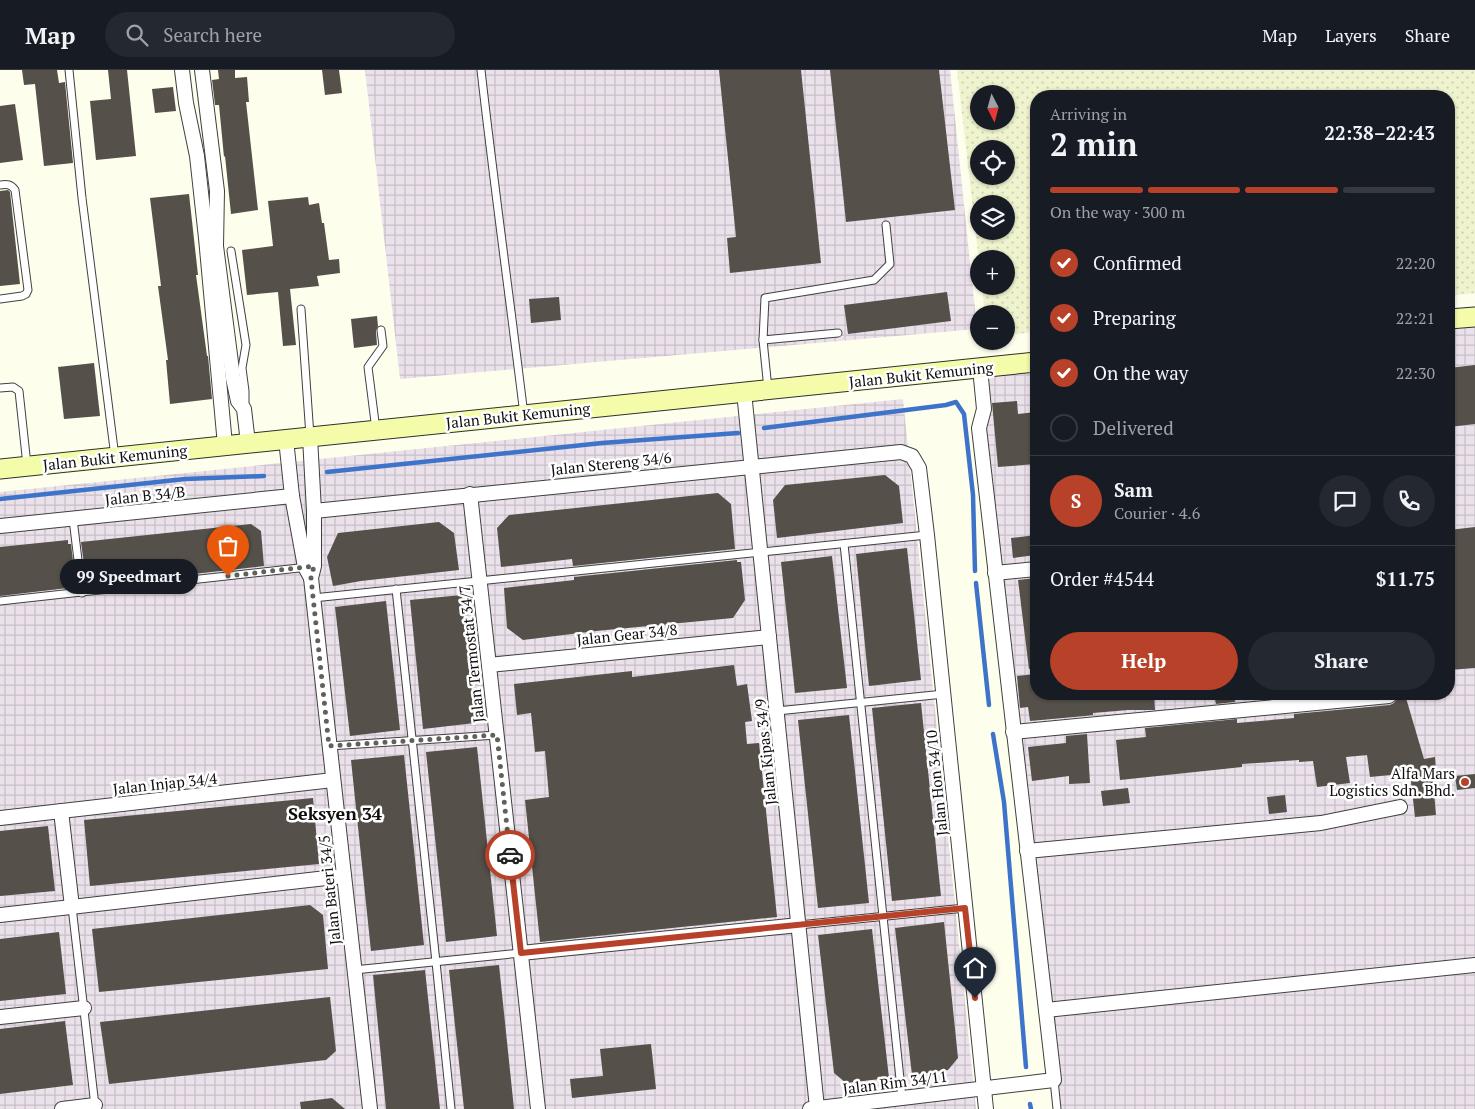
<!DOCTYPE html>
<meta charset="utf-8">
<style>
body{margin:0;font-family:"PT Serif",serif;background:#242831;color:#f1f3f6;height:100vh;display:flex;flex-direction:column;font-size:19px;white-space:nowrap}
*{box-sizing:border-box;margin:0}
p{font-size:16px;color:#9ea1a6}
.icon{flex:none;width:28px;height:28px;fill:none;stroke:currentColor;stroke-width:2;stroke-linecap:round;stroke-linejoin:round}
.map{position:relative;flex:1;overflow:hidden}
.drawer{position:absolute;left:1030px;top:20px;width:425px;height:610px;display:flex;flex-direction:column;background:#171b24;border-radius:20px;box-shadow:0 1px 4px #0004}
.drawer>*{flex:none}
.needle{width:32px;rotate:174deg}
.fabs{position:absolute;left:970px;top:15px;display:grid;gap:10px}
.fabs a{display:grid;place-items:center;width:45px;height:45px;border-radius:50%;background:#171b24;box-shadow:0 1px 4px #0004;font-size:25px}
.pin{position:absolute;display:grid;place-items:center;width:42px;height:42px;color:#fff;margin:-51px -21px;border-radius:50% 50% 50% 0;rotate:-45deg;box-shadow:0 0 5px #0007}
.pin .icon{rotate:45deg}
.courier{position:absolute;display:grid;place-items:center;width:50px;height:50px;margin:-25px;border:4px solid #b84129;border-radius:50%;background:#fff;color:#222;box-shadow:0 1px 6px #0007}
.bubble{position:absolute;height:35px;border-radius:18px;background:#171b24;box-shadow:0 1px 4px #0004;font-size:16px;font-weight:700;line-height:35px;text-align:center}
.summary em{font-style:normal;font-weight:700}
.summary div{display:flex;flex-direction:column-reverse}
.summary{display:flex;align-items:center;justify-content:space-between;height:85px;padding:0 20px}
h1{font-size:32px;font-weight:700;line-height:38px}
.bar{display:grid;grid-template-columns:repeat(4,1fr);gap:8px 5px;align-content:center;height:60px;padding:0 20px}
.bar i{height:6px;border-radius:4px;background:#363941}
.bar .selected{background:#b84129}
.bar p{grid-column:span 4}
.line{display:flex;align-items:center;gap:12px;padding:0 20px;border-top:1px solid #363941}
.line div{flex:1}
.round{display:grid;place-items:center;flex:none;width:52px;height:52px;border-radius:26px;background:#242831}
ol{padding:0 20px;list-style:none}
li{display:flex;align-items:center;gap:15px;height:55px}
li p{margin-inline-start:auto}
li .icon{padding:5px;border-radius:50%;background:#b84129;color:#fff;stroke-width:4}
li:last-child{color:#9ea1a6}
li i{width:28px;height:28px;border:2px solid #363941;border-radius:50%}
.cta{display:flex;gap:10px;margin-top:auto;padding:10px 20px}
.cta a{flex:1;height:58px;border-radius:30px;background:#b84129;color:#fff;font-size:20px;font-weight:700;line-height:58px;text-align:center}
.cta a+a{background:#242831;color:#f1f3f6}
header{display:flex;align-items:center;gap:30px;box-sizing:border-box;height:70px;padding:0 25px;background:#171b24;border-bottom:1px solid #363941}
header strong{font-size:24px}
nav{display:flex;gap:28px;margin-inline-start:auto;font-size:18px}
.search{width:350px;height:45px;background:#242831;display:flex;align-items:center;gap:12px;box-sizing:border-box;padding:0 18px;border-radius:28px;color:#9ea1a6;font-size:19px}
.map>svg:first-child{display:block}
</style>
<header>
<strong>Map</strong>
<div class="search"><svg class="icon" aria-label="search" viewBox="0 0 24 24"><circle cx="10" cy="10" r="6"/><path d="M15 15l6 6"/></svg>Search here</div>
<nav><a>Map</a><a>Layers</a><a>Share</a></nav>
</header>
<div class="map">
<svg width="1475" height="1039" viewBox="0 0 1475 1039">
<defs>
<pattern id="industrial-grid" width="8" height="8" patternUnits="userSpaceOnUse" patternTransform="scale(1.25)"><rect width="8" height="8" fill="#ebe1ea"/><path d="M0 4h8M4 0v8" fill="none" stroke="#c8c0c8"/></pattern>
<pattern id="farmland-dots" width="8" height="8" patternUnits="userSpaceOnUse" patternTransform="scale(1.25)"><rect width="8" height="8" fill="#eff3ce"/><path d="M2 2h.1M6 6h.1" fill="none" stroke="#cccfb0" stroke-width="1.8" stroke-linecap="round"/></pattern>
</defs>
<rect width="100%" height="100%" fill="#fefeed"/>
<g fill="url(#industrial-grid)">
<polygon points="365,0 950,0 977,259 400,309"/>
<polygon points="1475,255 1475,1039 1059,1039 984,360 986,306 1036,300 1036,624 1449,624 1449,258"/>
<polygon points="903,329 976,1039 0,1039 0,422"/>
</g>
<path fill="url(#farmland-dots)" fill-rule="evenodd" d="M957 0H1475V223L1449 226V26H1036V262L1006 265V244H985L982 216H1006V189H979V191ZM979 24H1006V51H979ZM979 79H1006V106H979ZM979 134H1006V161H979Z"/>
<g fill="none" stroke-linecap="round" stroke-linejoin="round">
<g stroke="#3d73c9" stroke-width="4.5">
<polyline points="764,358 946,335 956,332 964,344 973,425 975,501"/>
<polyline points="327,402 602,373 738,363"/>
<polyline points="0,429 185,409 264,406"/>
<polyline points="976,513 989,635"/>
<polyline points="993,664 1004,732 1026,997"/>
<polyline points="1030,1034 1031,1039"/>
</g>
</g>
<g fill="#555049">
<polygon points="22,0 57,0 59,13 65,12 73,93 44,96 35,14 24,15"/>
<polygon points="108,0 127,0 136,86 96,90 90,31 111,29"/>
<polygon points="218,0 235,0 235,8 247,7 249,32 246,32 258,140 231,144 225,86 224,87 219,35 215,35 212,10 219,9"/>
<polygon points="322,0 339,0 342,23 325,25"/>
<polygon points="719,0 801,0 821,193 730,203 727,168 736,167"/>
<polygon points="830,0 939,0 955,140 846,152"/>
<polygon points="173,17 176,41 155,43 152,19"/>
<polygon points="15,34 23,90 0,93 0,36"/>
<polygon points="8,120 10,122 20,214 0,216 0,121"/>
<polygon points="189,124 198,205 196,205 207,286 208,286 212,329 170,334 166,290 168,290 158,216 161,216 150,128"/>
<polygon points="308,127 309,135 319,133 322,153 324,153 329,190 339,189 340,203 317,206 319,216 290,219 296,275 283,276 278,222 247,225 242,180 273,176 268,131"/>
<polygon points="947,222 951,251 848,264 844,235"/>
<polygon points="559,227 561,250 531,253 529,229"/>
<polygon points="377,246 378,256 376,261 377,275 354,278 351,249"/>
<polygon points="94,293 100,346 64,349 58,297"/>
<polygon points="1475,295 1475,354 1449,357 1449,298"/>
<polygon points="1017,331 1018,344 1036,342 1036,394 998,397 992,333"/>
<polygon points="885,405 899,416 903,453 777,468 773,430 785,415"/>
<polygon points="718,423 731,434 735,479 573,496 572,489 501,497 497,458 509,445"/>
<polygon points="439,452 454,463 459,500 361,511 333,516 327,487 338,463"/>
<polygon points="251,454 261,461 264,496 87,516 81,472"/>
<polygon points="1475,457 1475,598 1449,600 1449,460"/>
<polygon points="1036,465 1036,485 1013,488 1011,468"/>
<polygon points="68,470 68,474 71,474 76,517 0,526 0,477"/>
<polygon points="907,478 921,610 869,616 856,484"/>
<polygon points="832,486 847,618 795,623 781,492"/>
<polygon points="737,490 737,492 741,492 745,530 733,548 596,561 523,570 507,558 504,518 574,510 574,507"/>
<polygon points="1036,508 1036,598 1029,599 1018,510"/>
<polygon points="462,525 475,653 423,659 410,530"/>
<polygon points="386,531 400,660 350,666 335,537"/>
<polygon points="734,595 737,616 747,614 752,651 745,652 747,674 759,673 777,847 540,872 525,730 549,727 545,681 535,682 531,643 517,645 514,614 632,601 632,607"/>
<polygon points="1036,604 1036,624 1154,624 1155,640 1128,640 1093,643 1093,645 1085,646 1030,651 1028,637 1020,638 1017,606"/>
<polygon points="1214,624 1234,624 1235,632 1216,634"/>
<polygon points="1406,628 1424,689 1435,687 1436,700 1432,700 1436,745 1415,747 1410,703 1370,707 1367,685 1346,687 1350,713 1317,717 1313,691 1299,692 1299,690 1242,694 1242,697 1120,710 1116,670 1146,667 1145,658 1237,649 1237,653 1294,648 1294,644 1390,635 1394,633 1397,629"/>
<polygon points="921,633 941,826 892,831 872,638"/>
<polygon points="849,645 869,833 818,838 798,650"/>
<polygon points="1087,664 1090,713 1069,714 1069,706 1032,711 1028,677 1066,673 1066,666"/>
<polygon points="477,677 497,866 446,872 426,682"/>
<polygon points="404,685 424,875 371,881 351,690"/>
<polygon points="1475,704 1475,718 1457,720 1455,706"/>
<polygon points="1128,718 1130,733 1103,736 1101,721"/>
<polygon points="1285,725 1287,742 1269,744 1267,727"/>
<polygon points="313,728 319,794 90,816 84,750"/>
<polygon points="48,756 55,821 0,826 0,761"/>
<polygon points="310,835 323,845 328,899 99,922 92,859"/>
<polygon points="944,852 958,988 948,1000 912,1005 895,858"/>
<polygon points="872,859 889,1008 846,1013 834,1003 818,865"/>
<polygon points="59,862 66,924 0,931 0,869"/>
<polygon points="499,895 514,1039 464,1039 449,900"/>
<polygon points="425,900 440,1039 386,1039 373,905"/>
<polygon points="330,927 336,981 326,990 109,1014 100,952"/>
<polygon points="65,951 73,1015 0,1024 0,959"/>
<polygon points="651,974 656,1019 572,1028 570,1009 603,1006 600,979"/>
<polygon points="332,1028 345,1039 301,1039 300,1032"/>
</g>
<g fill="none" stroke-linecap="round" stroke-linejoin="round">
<g stroke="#404040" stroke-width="9">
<g id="lane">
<polyline points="69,0 82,128 115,387"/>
<path d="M481 0C494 115 510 230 524 345"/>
<path d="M0 115C7 114 11 114 15 120L28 220 26 224 22 226 0 229"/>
<polyline points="231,181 246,275 242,298 245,321 245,336"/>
<polyline points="301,239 310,366"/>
<polyline points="763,270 838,263"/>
<polyline points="0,318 13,317 19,321 27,395"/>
<polyline points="768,319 763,270 765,228 874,210 890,194 886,155"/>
<polyline points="376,360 368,297 383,276 381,260"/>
<polyline points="73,449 82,523"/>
<path d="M844 474C864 658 881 843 902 1028"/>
<polyline points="396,519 436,892 451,1039"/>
<polyline points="313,528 927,465"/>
<polyline points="0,531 308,497"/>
<polyline points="777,641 944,624"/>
<polyline points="329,676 497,665"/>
<polyline points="72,837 95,1036"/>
<polyline points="799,855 965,838"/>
<polyline points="354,900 521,883"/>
<polyline points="1054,1010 1057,1039"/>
</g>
</g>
<g stroke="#404040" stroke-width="16">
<g id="street">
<polyline points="182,0 186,33 197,86 206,168 225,375"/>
<polyline points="202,0 217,121 216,176 233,308 238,331 244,339 248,373"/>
<polyline points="744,322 817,1038"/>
<polyline points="310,367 314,441 314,496 311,508 370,1039"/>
<polyline points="286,369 292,426 305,497 311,508"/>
<polyline points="470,424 538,1039"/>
<polyline points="314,441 901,382 912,386 919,398 927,465 986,1039"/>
<polyline points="0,456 292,426"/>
<polyline points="995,503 1036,499"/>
<polyline points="489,595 769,567"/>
<polyline points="1013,662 1389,626"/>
<polyline points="61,741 72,837"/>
<polyline points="0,748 333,710"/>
<polyline points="1027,781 1321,753 1400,737"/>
<polyline points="0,845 344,806"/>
<polyline points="521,883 799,855"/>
<polyline points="1046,940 1475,895"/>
<polyline points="0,947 84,938"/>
<polyline points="62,1039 95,1035"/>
<polyline points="810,1039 1054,1010 979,358 984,339 980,298"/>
</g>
</g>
<g stroke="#2f2f2f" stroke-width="21">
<g id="secondary">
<polyline points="1449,249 1475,247"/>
<polyline points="0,399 1036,292"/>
</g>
</g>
<use href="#lane" stroke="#fff" stroke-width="7"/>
<use href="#street" stroke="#fff" stroke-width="14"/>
<use href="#secondary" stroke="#f4fcaa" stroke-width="19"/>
</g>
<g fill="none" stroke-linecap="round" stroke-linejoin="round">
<polyline stroke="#61615b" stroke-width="5" stroke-dasharray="0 9" points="228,506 314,496 311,508 329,676 497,665 510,785"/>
<polyline stroke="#b84129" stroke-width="6" points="510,785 521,883 965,838 975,928"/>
</g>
<circle fill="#b84129" stroke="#fff" stroke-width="2" cx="1465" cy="712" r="5"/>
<g text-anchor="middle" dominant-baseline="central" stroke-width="5" stroke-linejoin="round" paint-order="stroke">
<g font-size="15" fill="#0d0d0d" stroke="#fff">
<text transform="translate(921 304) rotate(-6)">Jalan Bukit Kemuning</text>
<text transform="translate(518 345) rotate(-6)">Jalan Bukit Kemuning</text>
<text transform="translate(115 387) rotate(-6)">Jalan Bukit Kemuning</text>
<text transform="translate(611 393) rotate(-6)">Jalan Stereng 34/6</text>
<text transform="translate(145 425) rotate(-6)">Jalan B 34/B</text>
<text transform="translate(627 564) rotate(-6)">Jalan Gear 34/8</text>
<text transform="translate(471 584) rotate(-96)">Jalan Termostat 34/7</text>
<text transform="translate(765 682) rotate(-96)">Jalan Kipas 34/9</text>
<text transform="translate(165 713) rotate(-6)">Jalan Injap 34/4</text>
<text transform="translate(936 713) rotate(-96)">Jalan Hon 34/10</text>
<text transform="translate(329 820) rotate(-96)">Jalan Bateri 34/5</text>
<text transform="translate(895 1012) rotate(-7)">Jalan Rim 34/11</text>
</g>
<g font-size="15" fill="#0d0d0d" stroke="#fff" text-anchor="end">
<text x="1455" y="703">Alfa Mars<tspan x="1455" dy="17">Logistics Sdn. Bhd.</tspan></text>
</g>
<g font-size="18" font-weight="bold" fill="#0d0d0d" stroke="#fff">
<text x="335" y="743">Seksyen 34</text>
</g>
</g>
</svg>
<div class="fabs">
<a><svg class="needle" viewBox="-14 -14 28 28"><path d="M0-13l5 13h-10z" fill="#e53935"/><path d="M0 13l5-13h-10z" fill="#9ea1a6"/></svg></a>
<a><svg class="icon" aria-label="locate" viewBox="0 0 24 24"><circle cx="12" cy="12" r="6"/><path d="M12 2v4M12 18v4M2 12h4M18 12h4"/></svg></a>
<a><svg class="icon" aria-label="layers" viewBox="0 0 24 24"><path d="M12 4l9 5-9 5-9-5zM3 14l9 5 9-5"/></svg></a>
<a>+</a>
<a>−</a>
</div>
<div class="pin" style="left:228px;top:506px;background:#ea580c"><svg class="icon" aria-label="bag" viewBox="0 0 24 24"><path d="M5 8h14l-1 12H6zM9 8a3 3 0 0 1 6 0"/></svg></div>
<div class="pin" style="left:975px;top:928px;background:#1f2937"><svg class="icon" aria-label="home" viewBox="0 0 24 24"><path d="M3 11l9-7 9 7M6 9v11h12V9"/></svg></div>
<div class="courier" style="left:510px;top:785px"><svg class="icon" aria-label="car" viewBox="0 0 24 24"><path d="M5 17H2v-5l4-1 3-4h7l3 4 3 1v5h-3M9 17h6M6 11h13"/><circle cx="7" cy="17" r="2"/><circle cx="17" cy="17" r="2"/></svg></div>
<div class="bubble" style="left:60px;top:489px;width:138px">99 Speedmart</div>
<section class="drawer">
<div class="summary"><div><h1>2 min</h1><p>Arriving in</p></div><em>22:38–22:43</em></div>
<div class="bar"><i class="selected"></i><i class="selected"></i><i class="selected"></i><i></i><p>On the way · 300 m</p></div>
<ol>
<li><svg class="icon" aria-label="check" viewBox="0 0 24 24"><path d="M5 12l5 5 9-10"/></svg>Confirmed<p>22:20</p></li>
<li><svg class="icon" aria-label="check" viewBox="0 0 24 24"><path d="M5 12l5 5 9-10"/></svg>Preparing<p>22:21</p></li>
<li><svg class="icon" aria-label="check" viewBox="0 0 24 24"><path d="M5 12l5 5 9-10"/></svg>On the way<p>22:30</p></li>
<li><i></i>Delivered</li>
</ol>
<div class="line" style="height:90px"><b class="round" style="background:#b84129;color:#fff">S</b><div><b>Sam</b><p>Courier · 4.6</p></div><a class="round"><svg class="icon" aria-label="chat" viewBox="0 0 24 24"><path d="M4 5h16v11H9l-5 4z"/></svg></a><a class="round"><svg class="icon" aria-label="phone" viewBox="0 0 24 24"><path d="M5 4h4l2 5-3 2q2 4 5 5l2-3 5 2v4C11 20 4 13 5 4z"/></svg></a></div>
<div class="line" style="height:65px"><div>Order #4544</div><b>$11.75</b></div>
<div class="cta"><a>Help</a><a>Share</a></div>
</section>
</div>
